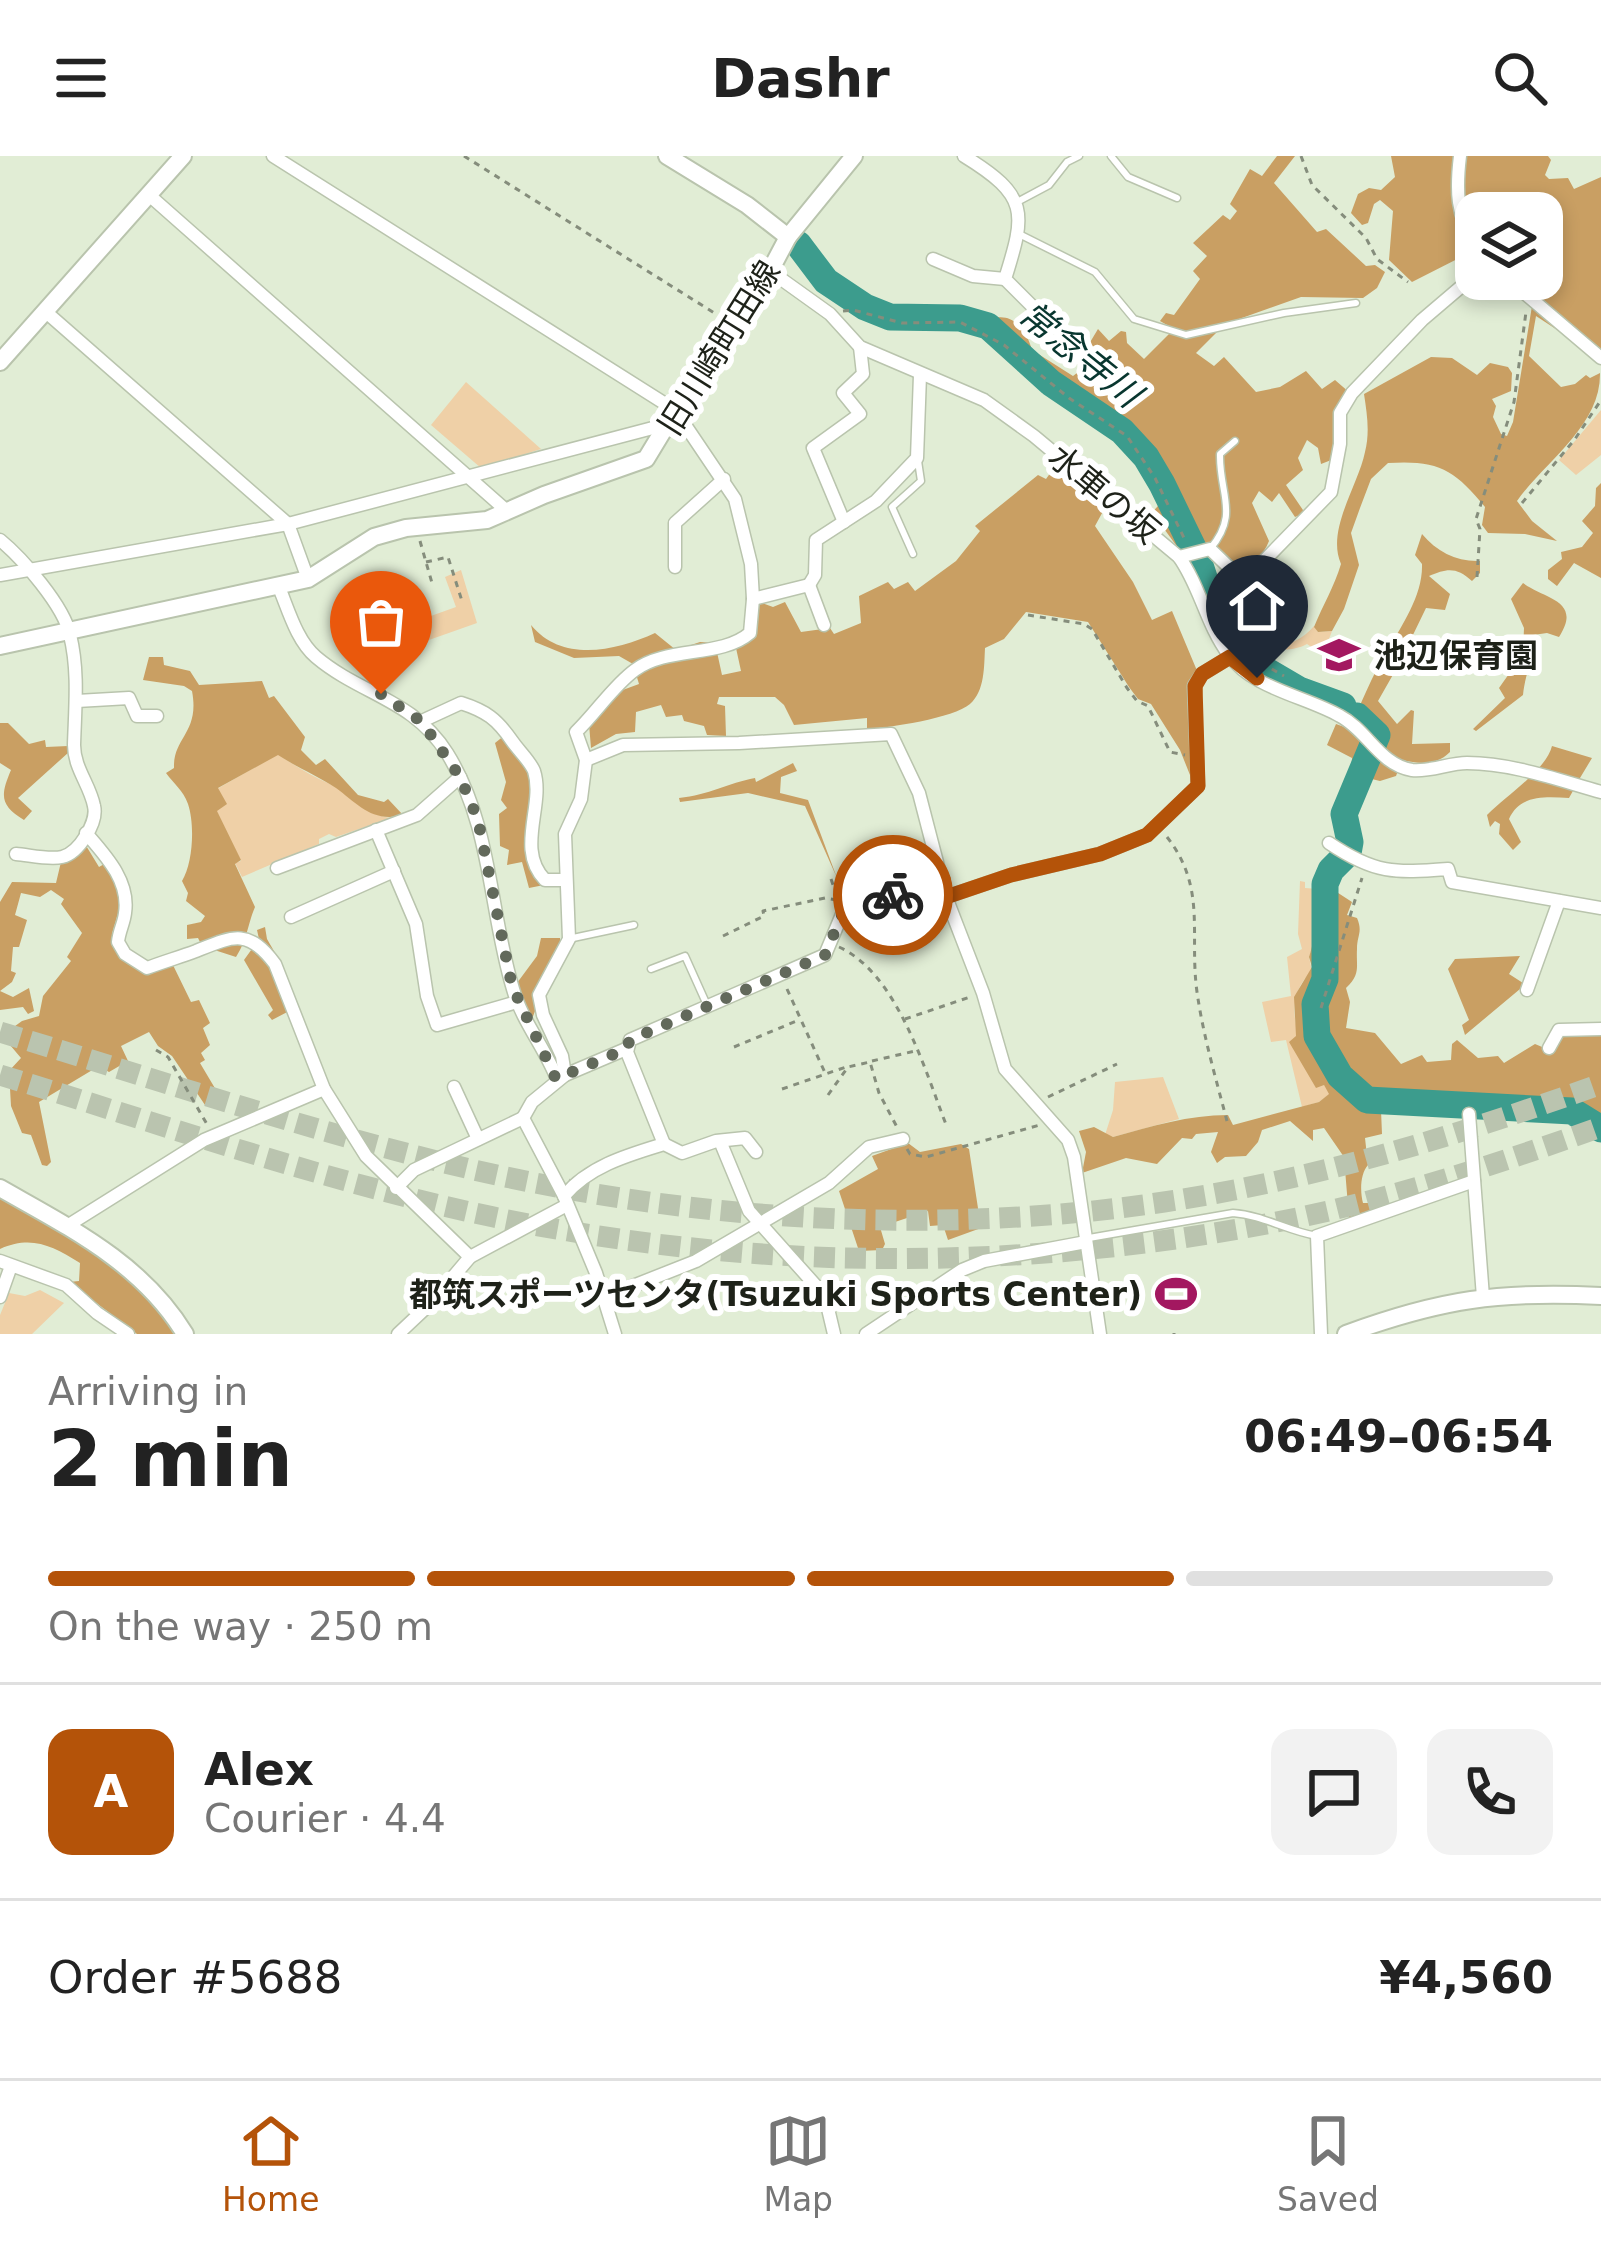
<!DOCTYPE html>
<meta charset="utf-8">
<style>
body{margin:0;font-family:"DejaVu Sans","Noto Sans JP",sans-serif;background:#f2f2f2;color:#222;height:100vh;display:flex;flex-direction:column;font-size:45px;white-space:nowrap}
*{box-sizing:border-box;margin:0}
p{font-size:39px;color:#767676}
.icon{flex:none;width:66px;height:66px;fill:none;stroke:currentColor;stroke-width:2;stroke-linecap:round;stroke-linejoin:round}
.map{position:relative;height:1178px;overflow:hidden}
.sheet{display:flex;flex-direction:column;background:#fff;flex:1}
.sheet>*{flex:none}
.fabs{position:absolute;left:1455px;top:36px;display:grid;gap:24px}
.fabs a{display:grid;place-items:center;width:108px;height:108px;border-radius:24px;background:#fff;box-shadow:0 6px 18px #0003;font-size:60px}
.pin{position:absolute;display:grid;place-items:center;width:102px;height:102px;color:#fff;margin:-123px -51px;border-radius:50% 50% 50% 0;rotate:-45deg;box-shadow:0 0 12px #0007}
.pin .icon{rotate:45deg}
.courier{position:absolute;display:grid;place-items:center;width:120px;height:120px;margin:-60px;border:9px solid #b45309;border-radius:50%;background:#fff;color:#222;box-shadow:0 3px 15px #0007}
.overview em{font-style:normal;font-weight:700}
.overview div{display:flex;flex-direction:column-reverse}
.overview{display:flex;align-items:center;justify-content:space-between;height:204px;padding:0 48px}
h1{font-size:78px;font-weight:700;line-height:90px}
.bar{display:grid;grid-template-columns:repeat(4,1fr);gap:18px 12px;align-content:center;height:144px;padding:0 48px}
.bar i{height:15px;border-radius:9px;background:#e0e0e0}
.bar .current{background:#b45309}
.bar p{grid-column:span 4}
.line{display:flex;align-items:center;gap:30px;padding:0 48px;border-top:3px solid #e0e0e0}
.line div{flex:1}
.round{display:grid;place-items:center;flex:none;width:126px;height:126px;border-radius:24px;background:#f2f2f2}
header{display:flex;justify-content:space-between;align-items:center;height:156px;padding:0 48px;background:#fff;font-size:54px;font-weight:700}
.menu{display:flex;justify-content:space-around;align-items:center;height:168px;border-top:3px solid #e0e0e0;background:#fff;font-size:33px;color:#767676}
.menu a{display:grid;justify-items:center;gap:6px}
.menu .current{color:#b45309}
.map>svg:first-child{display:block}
</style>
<header><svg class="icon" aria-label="menu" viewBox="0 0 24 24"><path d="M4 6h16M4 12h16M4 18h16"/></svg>Dashr<svg class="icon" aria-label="search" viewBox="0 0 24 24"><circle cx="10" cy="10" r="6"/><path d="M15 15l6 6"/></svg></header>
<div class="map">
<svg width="1601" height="1178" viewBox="0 0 1601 1178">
<rect width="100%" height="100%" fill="#e1edd5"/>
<g fill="#efd0a7">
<polygon points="466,226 541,293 481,312 431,269"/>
<polygon points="1601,254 1601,299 1576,319 1559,304"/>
<polygon points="461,414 477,467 412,490 400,471 456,451 445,421"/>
<path d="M1314 470 1318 476 1332 475 1323 499 1307 488C1283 501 1261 486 1239 493L1231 480 1241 475C1263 496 1294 494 1314 470Z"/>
<path d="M278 598C295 610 312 620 330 628 355 640 360 657 391 662L336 681 329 678 319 683V688L242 721 235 707 241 705 216 654 217 633Z"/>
<path d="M1300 725 1305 726V732L1318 733 1315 785 1309 801 1312 815C1273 851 1308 903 1330 938L1319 946 1302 951 1286 884 1271 886 1262 846 1291 840 1287 801 1302 793 1298 778Z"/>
<polygon points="1163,921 1179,963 1113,981 1105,979 1113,954 1115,926"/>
<polygon points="40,1134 64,1147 32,1178 0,1178 0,1159 9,1137 25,1140"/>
</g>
<g fill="#c99f63">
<path d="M1277 0H1295L1274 27 1317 76 1326 73 1366 110 1375 109 1385 116 1377 132 1363 142 1301 141 1225 168 1196 197 1214 210 1224 201 1256 236 1280 231 1306 215 1322 233 1335 224 1350 237C1336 261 1333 274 1339 301L1321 308 1318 292 1307 284 1298 302 1303 314 1286 329 1305 357 1295 361 1279 337 1272 346 1259 335 1252 347 1269 385C1263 400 1252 410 1238 415L1213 398C1198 422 1212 440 1214 464L1181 396 1162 370 1146 363 1169 338C1146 291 1115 267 1073 236L1067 241 991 181 982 168C1007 151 1025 169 1032 194L1073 220 1098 201 1089 188 1098 173 1109 185 1121 175 1126 176 1127 187 1144 203 1174 173 1160 165 1166 157 1174 159 1200 123 1193 115 1207 100 1193 87 1223 59 1230 64 1237 55 1230 48 1250 13 1262 20Z"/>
<polygon points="1391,0 1548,0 1551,4 1545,19 1549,23 1568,22 1574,33 1601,21 1601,194 1536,143 1522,123 1542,123 1542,57 1507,57 1501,49 1493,48 1483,57 1476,57 1476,81 1464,59 1456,61 1475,94 1412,126 1389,104 1393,55 1380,44 1374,48 1368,67 1362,69 1351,57 1358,38 1369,32 1381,34 1395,21"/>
<path d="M1532 150 1571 183 1536 160 1529 200 1561 231 1575 228 1586 219 1590 222 1600 217C1601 270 1544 306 1517 345L1532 365 1557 385 1525 378 1488 377 1482 369 1485 351C1454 313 1438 304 1388 307L1371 323 1360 352 1351 377 1359 409 1344 453 1332 475 1318 476 1314 471C1323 449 1334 431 1341 408 1326 374 1358 330 1365 296 1370 276 1367 258 1364 238L1431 201 1452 202 1477 219 1490 207 1508 211 1512 217 1511 235 1492 243 1496 250 1493 261 1501 278 1507 280 1513 266Z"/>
<path d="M1051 316 1071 326 1077 322 1107 348 1095 370 1133 426 1152 464 1172 455 1203 529 1196 623 1192 624 1180 594 1151 548 1138 543 1129 531 1088 466 1026 456 1004 483 985 492C984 510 985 535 970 548 954 562 888 572 867 573V562L794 569 784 549 775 541H719L717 548 725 550 726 580 707 579 704 570 684 565 682 559 666 561 661 549 636 556 635 576 616 578 591 592 589 568 620 535 639 528 633 508 619 500 574 502 535 486 531 469C562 507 616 495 655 477L676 494 700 486 715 487 722 519 741 515 736 492 756 480 759 446 773 451 785 446 801 476 830 472 834 478 861 467 859 440 888 426 894 433 908 426 915 435 956 405 980 375 975 370 1038 319 1046 323Z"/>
<polygon points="1601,327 1601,422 1574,407 1557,430 1548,423 1548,414 1562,403 1561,396 1582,391 1593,377 1582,365 1595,350 1596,332"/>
<path d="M1422 378C1437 396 1457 406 1480 405V417L1472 425C1457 411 1447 412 1429 420L1450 438 1445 454 1426 452 1411 483 1415 499 1403 501 1378 545 1397 568 1411 554 1414 555 1412 588 1450 587V596C1436 610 1420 608 1402 604L1396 620 1380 625 1351 618 1352 602 1327 589 1336 568 1350 573C1361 547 1372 520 1387 495 1402 469 1423 439 1422 408L1415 399Z"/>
<path d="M1523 427C1544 443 1583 444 1559 481L1547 477 1533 479C1535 502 1525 516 1523 539L1476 575 1473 573 1505 542 1499 532 1511 515 1502 508 1523 496 1524 472 1511 443Z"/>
<path d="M149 501H163L164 509 190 515 199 529 262 525 269 542 274 540 305 581 301 594 316 609 325 603 358 639 384 646 388 643 403 659C372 667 358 648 336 632 318 620 296 611 278 599L218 632 227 648 217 655 241 704 235 708 255 751C247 770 248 782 236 801L202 790 198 782 187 783V769L201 766 205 760 186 745 188 737 182 725C193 707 195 669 188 648 183 634 174 628 166 617L174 612C173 581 200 577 192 535L184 530 143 524Z"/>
<path d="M0 567H8L29 588 45 584 46 591 68 590 69 596 18 642 32 655 24 664C0 649 0 640 11 614L0 607Z"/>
<polygon points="505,579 533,616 526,691 544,729 529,732 522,706 507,709 509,694 500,690 499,658 507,652 501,644 506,626 495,587"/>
<path d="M1552 590 1592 602 1580 622H1569L1574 633 1569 642C1546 641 1520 638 1509 663L1521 686 1513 694 1499 678 1500 668 1495 665 1490 671 1487 659C1507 639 1546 614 1552 590Z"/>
<path d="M793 607 797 615 781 621 780 637 808 644 837 722 805 650 748 637 680 646 679 642C709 639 728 627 755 622L756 626Z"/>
<polygon points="85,688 99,711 106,707 118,726 121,747 112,778 114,788 143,812 147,805 171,805 191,846 199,844 210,867 203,872 210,889 201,897 205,904 200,907 216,934 205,949 172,900 158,890 149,876 121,890 128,905 109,916 99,910 39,946 51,1006 47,1010 42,1009 31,979 22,977 11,950 9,915 21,902 10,889 11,873 22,865 39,860 43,840 71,805 67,801 82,777 61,748 64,743 51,734 40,741 21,737 15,759 27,764 19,791 13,791 11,815 16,817 12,826 0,835 13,841 29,832 34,855 28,858 23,851 0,854 0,746 12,726 56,727 61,706 69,706"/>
<path d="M1324 720 1331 724 1332 733 1352 746 1347 759 1357 762C1363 776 1357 779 1357 793 1356 811 1361 818 1346 832L1350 846 1346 872 1375 877 1401 908 1422 899 1427 906 1451 904 1452 888 1457 884 1478 902 1498 900 1504 907 1535 888 1554 896 1561 878 1601 876V968L1569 950 1460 946 1461 955 1381 954 1382 978 1365 982 1368 1009C1360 1018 1360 1036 1363 1047H1369L1371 1054 1349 1062 1344 1001 1324 972 1313 974V985L1290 965 1262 974 1258 986 1246 1000 1225 1001 1217 1007 1211 996 1218 976 1196 978 1192 983 1182 982 1157 1008 1126 1002 1082 1017 1086 996 1079 975 1094 971 1113 981C1152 970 1189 959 1228 959L1233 969 1319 946 1329 938 1324 929 1316 932 1289 886 1296 880 1294 841 1312 811 1309 801C1319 775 1310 746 1324 720Z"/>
<polygon points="265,771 267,783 282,809 278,810 293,853 272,864 268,859 273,854 244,804 259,783 257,774"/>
<polygon points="541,782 560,782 560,789 532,863 517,827 537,800"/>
<polygon points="1520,800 1509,818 1523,827 1520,833 1465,879 1462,869 1469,864 1448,813 1455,803"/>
<polygon points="908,987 920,996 961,988 969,993 981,1072 948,1084 943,1069 930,1070 928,1055 880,1071 885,1088 882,1094 859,1095 839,1035 878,1013 872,1000"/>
<path d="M0 1039 98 1096 141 1132 179 1178H137L69 1126 79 1125 80 1107C52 1090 32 1079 0 1093Z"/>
</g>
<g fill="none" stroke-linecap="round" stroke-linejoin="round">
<g stroke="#3c9c8d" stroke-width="27">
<polyline points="798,88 826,125 865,151 890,161 960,162 988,170 1051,227 1122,275 1146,301 1162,328 1197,400 1220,471 1236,497 1299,534 1343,550"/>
<polyline points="1357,560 1377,579 1344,658 1350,686 1348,697 1331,714 1325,728 1325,823 1315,848 1317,880 1340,920 1367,944 1572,955 1601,973"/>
</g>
<g stroke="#bac4af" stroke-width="21" stroke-dasharray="21 10" stroke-linecap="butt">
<path d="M0 876C156 923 312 976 470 1013 694 1065 936 1080 1164 1046 1314 1024 1459 979 1601 928"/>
<path d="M0 919C187 976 374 1043 568 1075 809 1116 1057 1111 1297 1062 1401 1040 1502 1006 1601 971"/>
</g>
<g stroke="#b9c4ad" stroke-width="9">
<g id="lane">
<polyline points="1111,0 1128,21 1177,42"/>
<polyline points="1017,46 1049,29 1067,6 1079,0"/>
<polyline points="1019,78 1095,116 1134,163 1186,179 1284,157 1356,147"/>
<path d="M1210 393C1240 358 1219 338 1220 298L1235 285"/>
<polyline points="913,398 892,351 921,325 918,305"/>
<polyline points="573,782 634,769"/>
<polyline points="651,813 685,800 707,849"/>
<path d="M1089 1082 1233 1057C1263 1059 1287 1075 1317 1080"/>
</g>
</g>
<g stroke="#b9c4ad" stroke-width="15">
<g id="street">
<polyline points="273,0 675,254 735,343 751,408 753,443 809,429 824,469"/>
<path d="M964 0C1029 40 1026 56 1005 123L1046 164"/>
<path d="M1460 0C1456 33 1456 61 1476 88"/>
<polyline points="149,39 507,355"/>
<polyline points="933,103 973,120 1005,123"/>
<path d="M770 115 830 158 860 191 984 244 1034 280 1179 401C1200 430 1206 468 1229 499 1253 533 1305 540 1340 560 1367 574 1380 609 1412 614 1430 616 1449 607 1467 607 1512 607 1558 624 1601 636"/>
<polyline points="1508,123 1601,202"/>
<polyline points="46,156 288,368 308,423"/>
<polyline points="844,366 813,292 860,258 843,237 863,218 860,191"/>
<path d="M0 384C22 402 64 450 70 479 79 515 75 553 74 589 74 612 90 629 94 650 98 666 79 697 62 701 49 704 29 699 16 698"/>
<polyline points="1179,401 1210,393 1239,421 1260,409 1331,336 1340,288 1340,257 1352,237 1422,164 1476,118"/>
<polyline points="675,411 675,367 724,323"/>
<polyline points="0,419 288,368 668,268"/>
<path d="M278 429C288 452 296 484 316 501 361 539 413 543 447 597 492 669 489 754 513 833 522 865 545 892 557 923"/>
<polyline points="809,429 815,419 816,384 876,345 917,302 920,219"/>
<polyline points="77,545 129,542 137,560 157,560"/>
<path d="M422 565 461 547C486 555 497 563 512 585 518 594 530 605 534 615 545 649 515 693 545 724H565"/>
<polyline points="586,604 623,589 739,587 891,578 919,637 946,741 983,837 1005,913 1068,984 1074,1001 1100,1178"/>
<polyline points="376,674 416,768 427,840 437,869 517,846"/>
<path d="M86 677C105 699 130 725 125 757 124 767 119 775 118 786L125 798 147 812C163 806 180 801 196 795 233 780 248 772 275 808L324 933 366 1000 470 1101"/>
<path d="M1329 687C1375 718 1394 717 1448 713L1452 726 1601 752"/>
<polyline points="277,712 417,659 460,621"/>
<polyline points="946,741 1011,719 1100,698 1147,679 1198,630 1194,530 1202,518 1230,501"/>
<polyline points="291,761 394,715"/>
<polyline points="1527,834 1559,745"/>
<polyline points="1549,892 1559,874 1601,873"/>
<polyline points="565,919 626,893"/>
<polyline points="454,931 478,983"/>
<polyline points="1469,958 1483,1141"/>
<polyline points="720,985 749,1055 825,1140 834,1178"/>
<polyline points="664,988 627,896 630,884 825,799 843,756 943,723"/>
<polyline points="396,1032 414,1014 523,962"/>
<path d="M564 1040C589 1010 628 999 664 988L682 997 716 985 745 982 756 996"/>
<polyline points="67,1070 204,984 324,933"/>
<polyline points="0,1105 66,1129 97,1157 128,1178"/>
<polyline points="0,1141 11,1110"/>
<polyline points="605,1141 696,1105 829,1027 869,991 903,983"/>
<polyline points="398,1178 431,1147 470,1101 567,1049"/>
<path d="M615 1178 596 1117 564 1040 523 962 532 946 565 919 562 900 543 859 539 839 569 783 565 678 581 643 586 604 576 576C596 557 613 530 635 514 667 490 721 502 750 477L753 443"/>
<polyline points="866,1178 962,1114 984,1105 1086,1086"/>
<polyline points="1321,1178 1317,1080 1474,1025"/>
</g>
</g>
<g stroke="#b9c4ad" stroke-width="20">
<g id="secondary">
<polyline points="667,0 747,49 788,81"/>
<polyline points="0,206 183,0"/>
<polyline points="0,490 308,423 374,381 406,372 487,364 544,339 646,303 706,204 770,115 788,81 854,0"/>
<path d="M0 1032C70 1072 142 1107 185 1178"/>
<path d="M1346 1178C1441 1143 1500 1135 1601 1140"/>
</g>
</g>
<g stroke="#858d7c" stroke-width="3" stroke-dasharray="6 6" stroke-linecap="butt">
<polyline points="464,0 716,158"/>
<polyline points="1301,0 1312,29 1366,82 1377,103 1408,126"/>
<polyline points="843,155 853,154 902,167 960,166 1004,189 1069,242 1127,280 1155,322 1185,384"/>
<polyline points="1522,347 1575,283 1601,244"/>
<polyline points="420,385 432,427"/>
<polyline points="426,406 448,401 462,445"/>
<polyline points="1477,421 1480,373 1476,363 1514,246 1526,156"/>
<polyline points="1028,459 1084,468 1092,473 1127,532 1137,545 1148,550 1170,596 1185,599"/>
<polyline points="1251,501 1284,520"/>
<path d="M1167 681C1207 732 1189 778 1197 836 1203 879 1216 923 1227 965"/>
<polyline points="831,723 838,743"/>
<polyline points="723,780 764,760 763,755 825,742 837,744"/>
<path d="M839 791C898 818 925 915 947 971"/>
<polyline points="787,833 826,919"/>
<polyline points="1321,852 1362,722"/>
<polyline points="905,863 970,841"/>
<polyline points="734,891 799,864"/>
<polyline points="156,894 168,901 208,970"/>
<polyline points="872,905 915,895"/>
<polyline points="782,933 846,911"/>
<polyline points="828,939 848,911 870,906 879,937 898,973"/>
<polyline points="1048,941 1117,908"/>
<polyline points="907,993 910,998 926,1001 1040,969"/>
<polyline points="1174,1177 1174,1178"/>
</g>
<use href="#lane" stroke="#fff" stroke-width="6"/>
<use href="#street" stroke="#fff" stroke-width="12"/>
<use href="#secondary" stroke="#fff" stroke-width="16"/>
</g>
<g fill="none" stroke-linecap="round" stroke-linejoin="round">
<polyline stroke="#62695b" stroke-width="12" stroke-dasharray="0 21.6" points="381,538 422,566 460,621 478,664 512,830 556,923 626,893 630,884 825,799 843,756 893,739"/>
<polyline stroke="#b45309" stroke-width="15" points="893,739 943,723 946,741 1011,719 1100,698 1147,679 1198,630 1195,530 1202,518 1230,501 1257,522"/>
</g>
<defs>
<g id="school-bare" transform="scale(3.24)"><path d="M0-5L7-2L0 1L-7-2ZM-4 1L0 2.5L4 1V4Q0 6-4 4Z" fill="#a31860" stroke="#fff" stroke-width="2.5" paint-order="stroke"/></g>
<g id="stadium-bare" transform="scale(3.24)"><path d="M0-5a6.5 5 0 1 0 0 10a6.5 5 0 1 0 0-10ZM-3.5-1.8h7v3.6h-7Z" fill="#a31860" stroke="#fff" stroke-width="2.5" paint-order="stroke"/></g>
</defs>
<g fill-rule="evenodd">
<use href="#school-bare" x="1339" y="499"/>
<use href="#stadium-bare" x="1176" y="1138"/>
</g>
<g text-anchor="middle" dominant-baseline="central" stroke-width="12" stroke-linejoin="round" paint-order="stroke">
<g font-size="33" fill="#1e2219" stroke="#fff">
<text transform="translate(719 192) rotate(-58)">旧川崎町田線</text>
<text transform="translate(1104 338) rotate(40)">水車の坂</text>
</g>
<g font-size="33" font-weight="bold" fill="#1e2219" stroke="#fff" text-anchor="start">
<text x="1373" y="499">池辺保育園</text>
<text x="1142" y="1138" text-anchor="end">都筑スポーツセンタ(Tsuzuki Sports Center)</text>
</g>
<g font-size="36" font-style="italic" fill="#08362f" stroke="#fff">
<text transform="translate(1080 198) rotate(39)">常念寺川</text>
</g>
</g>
</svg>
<div class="fabs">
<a><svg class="icon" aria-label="layers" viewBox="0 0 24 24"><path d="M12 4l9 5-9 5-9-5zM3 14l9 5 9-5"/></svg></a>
</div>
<div class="pin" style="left:381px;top:538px;background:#ea580c"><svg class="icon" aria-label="bag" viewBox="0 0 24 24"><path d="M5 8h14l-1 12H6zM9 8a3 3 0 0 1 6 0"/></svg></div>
<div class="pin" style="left:1257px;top:522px;background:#1f2937"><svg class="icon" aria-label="home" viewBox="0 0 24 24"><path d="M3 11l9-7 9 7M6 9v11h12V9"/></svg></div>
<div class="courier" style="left:893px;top:739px"><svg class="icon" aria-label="bike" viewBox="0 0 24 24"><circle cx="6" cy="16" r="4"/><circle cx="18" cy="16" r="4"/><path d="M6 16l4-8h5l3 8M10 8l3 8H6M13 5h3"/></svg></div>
</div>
<section class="sheet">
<div class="overview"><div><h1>2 min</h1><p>Arriving in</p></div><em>06:49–06:54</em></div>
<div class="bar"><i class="current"></i><i class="current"></i><i class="current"></i><i></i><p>On the way · 250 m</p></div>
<div class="line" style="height:216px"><b class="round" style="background:#b45309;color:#fff">A</b><div><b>Alex</b><p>Courier · 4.4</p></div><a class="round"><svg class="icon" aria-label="chat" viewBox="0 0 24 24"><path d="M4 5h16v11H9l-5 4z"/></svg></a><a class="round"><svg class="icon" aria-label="phone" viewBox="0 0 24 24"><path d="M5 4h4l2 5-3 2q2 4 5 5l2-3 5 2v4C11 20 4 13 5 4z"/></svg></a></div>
<div class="line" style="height:156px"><div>Order #5688</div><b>¥4,560</b></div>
</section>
<nav class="menu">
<a class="current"><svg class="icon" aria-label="home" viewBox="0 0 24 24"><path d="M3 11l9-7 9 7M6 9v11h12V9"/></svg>Home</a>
<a><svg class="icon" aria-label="map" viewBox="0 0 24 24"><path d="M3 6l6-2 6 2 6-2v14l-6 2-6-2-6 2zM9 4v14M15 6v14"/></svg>Map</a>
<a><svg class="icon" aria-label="saved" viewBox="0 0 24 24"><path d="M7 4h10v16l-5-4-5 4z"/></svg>Saved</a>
</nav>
